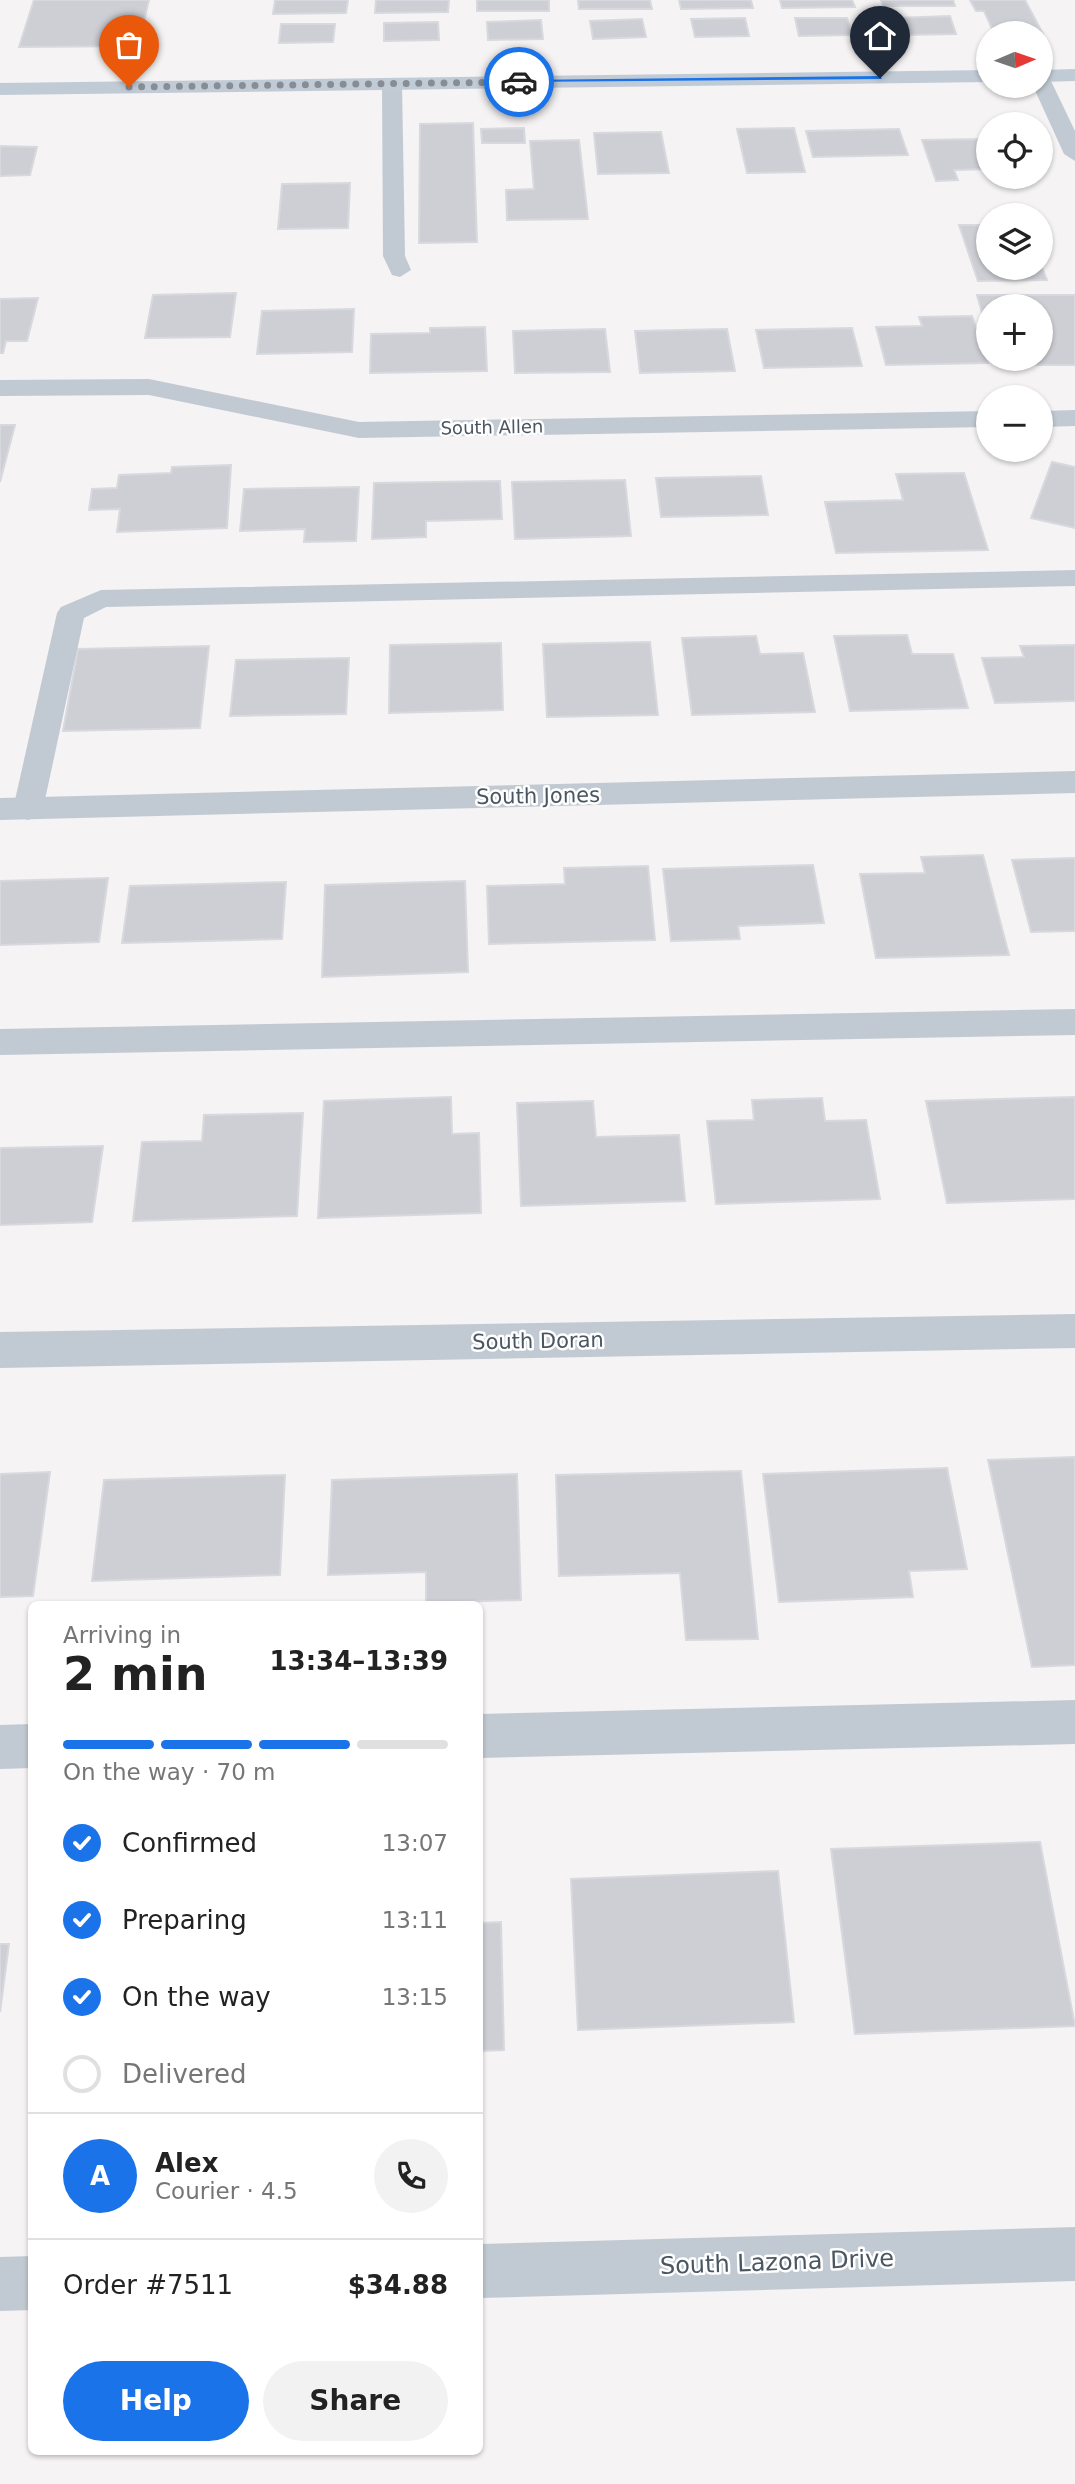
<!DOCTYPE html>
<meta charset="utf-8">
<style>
body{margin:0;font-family:"DejaVu Sans",sans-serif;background:#f2f2f2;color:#222;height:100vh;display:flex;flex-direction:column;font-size:26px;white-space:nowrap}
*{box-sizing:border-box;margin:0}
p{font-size:23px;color:#767676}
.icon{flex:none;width:38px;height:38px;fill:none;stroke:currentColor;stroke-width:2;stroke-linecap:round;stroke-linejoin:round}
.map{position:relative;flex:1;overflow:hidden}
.sheet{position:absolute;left:28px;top:1601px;width:455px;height:854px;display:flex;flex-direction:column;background:#fff;border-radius:10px;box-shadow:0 2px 5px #0004}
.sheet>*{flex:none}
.needle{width:46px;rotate:88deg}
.fabs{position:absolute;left:976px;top:21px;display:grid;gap:14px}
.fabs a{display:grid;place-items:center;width:77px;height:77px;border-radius:50%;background:#fff;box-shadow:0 2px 5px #0004;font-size:35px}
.pin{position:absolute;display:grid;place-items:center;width:60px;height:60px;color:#fff;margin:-72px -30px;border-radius:50% 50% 50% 0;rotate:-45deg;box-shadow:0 0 7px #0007}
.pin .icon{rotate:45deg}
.courier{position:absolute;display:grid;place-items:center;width:70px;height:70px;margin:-35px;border:5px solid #1a73e8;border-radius:50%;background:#fff;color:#222;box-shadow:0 2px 9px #0007}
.head em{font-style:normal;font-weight:600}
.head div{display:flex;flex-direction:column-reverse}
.head{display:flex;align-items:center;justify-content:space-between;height:119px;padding:0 35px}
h1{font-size:46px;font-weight:600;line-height:52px}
.bar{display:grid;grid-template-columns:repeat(4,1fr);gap:10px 7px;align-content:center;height:84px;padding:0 35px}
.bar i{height:9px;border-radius:5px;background:#e0e0e0}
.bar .on{background:#1a73e8}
.bar p{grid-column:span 4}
.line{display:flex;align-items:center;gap:18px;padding:0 35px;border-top:2px solid #e0e0e0}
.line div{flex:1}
.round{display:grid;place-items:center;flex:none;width:74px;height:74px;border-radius:37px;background:#f2f2f2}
ol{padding:0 35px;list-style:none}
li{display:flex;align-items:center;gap:21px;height:77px}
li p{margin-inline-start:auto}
li .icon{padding:7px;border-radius:50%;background:#1a73e8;color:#fff;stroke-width:4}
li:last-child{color:#767676}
li i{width:38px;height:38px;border:4px solid #e0e0e0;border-radius:50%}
.button{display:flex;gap:14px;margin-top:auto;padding:14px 35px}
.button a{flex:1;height:80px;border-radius:42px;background:#1a73e8;color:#fff;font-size:28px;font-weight:600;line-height:80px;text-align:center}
.button a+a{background:#f2f2f2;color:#222}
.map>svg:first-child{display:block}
</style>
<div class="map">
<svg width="1075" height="2484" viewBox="0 0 1075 2484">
<rect width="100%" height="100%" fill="#f5f3f3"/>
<g fill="#cdcfd5" stroke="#d7d9de" stroke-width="2">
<polygon points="34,0 149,0 138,46 19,47"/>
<polygon points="275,0 348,0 346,13 273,14"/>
<polygon points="376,0 449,0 448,12 375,13"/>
<rect x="477" y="0" width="72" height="11"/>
<polygon points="578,0 650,0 652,9 579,9"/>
<polygon points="679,0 751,0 753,8 681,9"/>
<polygon points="780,0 852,0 855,7 782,8"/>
<polygon points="881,0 953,0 955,6 883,6"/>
<polygon points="970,0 1025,0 1043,34 994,33 984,11 976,11"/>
<polygon points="950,16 956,34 901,35 896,18"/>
<polygon points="745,18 749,36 695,37 691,19"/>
<polygon points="795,18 847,18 852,35 799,36"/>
<polygon points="642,19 646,37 593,39 590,21"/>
<polygon points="541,20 543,39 488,40 487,22"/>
<polygon points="438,22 439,40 384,41 384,23"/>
<polygon points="281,24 335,24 333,42 279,43"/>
<polygon points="473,123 477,242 419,243 420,124"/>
<polygon points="524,128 525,143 482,143 481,129"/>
<polygon points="794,128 805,172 747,173 737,129"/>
<polygon points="899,129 908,155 813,157 806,131"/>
<polygon points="661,132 669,173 598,174 594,133"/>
<polygon points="985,139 989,149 989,169 954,170 958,180 936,181 922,140"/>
<polygon points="579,140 588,219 507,220 506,190 534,189 530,141"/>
<polygon points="0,146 37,147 30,175 0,176"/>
<polygon points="350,183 348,228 278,229 282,184"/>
<polygon points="959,225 989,225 989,268 1041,268 1041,265 1047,280 978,281"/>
<polygon points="236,293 230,337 145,338 153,295"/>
<polygon points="977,295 1075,295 1075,365 1013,365 1011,359 1041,359 1041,306 989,306 989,320 984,320"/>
<polygon points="38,298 27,341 6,341 3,353 0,353 0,299"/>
<polygon points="354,309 352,352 257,354 262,311"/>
<polygon points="972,316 988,363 886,365 876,327 922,326 919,317"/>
<polygon points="485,327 487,371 370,373 371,334 430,333 430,328"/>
<polygon points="852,328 862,366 764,368 756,330"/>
<polygon points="605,329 610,372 515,373 513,331"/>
<polygon points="727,329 735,371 640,373 635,331"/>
<polygon points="0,425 15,425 0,482"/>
<polygon points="1052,462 1075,467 1075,528 1031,518"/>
<polygon points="231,465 227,528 117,532 120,509 89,510 92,489 117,488 119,475 171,473 172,467"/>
<polygon points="964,473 988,550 836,553 825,502 903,500 896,474"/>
<polygon points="761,476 768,515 661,517 656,478"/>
<polygon points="625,480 631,536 515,539 512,482"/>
<polygon points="500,481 502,519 426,521 426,537 372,539 374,483"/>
<polygon points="359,487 356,541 304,542 305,529 240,531 244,489"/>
<polygon points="907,635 912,654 953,654 968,708 850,711 834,636"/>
<polygon points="756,636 760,654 803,653 815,712 692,715 682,638"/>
<polygon points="650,642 658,715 547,717 543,644"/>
<polygon points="501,643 503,710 389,713 390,645"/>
<polygon points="1075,645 1075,701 995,703 982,658 1024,657 1020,646"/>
<polygon points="209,646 200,728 63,731 78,649"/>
<polygon points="349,658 346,714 230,716 236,660"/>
<polygon points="983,855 1009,955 876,958 860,874 925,873 921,857"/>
<polygon points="1075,858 1075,931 1031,932 1012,860"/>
<polygon points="813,865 824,923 738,926 740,939 671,941 663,869"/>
<polygon points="648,866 655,940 489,944 487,886 565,884 564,868"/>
<polygon points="108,878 99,942 0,945 0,881"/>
<polygon points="465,881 468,972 322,977 325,885"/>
<polygon points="286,882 282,939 122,943 130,886"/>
<polygon points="451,1097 452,1134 479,1133 481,1213 318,1218 324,1101"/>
<polygon points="1075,1097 1075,1199 947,1203 926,1101"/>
<polygon points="822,1098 825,1121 866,1120 880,1199 716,1204 707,1121 754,1120 752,1100"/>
<polygon points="593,1101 596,1137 679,1135 685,1201 521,1206 517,1103"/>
<polygon points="303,1113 297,1216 133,1221 142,1142 202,1141 204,1115"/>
<polygon points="103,1146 92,1222 0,1225 0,1148"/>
<polygon points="1075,1457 1075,1665 1032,1667 988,1460"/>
<polygon points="947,1468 967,1569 909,1571 913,1597 779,1602 763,1474"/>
<polygon points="741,1471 758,1639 686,1640 680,1573 559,1576 556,1475"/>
<polygon points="50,1472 33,1596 0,1597 0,1474"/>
<polygon points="517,1474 521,1600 426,1603 426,1572 328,1575 332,1480"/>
<polygon points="285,1475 280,1575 92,1581 104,1480"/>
<polygon points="1040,1842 1075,2026 855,2034 831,1849"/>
<polygon points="778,1871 794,2022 578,2030 571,1879"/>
<polygon points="501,1922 504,2050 480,2051 480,1923"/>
<polygon points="0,1944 9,1944 0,2012"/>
</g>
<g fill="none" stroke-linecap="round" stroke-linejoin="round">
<g fill="#c1cad2" fill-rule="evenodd">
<polygon points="392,78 402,84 405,256 411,270 400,277 392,275 383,256 382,84"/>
<polygon points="1075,570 1075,586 106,607 84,618 43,809 39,816 28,820 17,816 13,809 57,613 61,607 101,590"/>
<polygon points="1075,1009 1075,1035 0,1055 0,1029"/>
<polygon points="1075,1700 1075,1744 480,1758 480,1714"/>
<polygon points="32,1724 32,1768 0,1769 0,1725"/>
</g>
<g fill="#c1cad2" fill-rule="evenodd">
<polygon points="1041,75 1051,81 1075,131 1075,161 1064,154 1033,86 1041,86"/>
<polygon points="149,379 359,422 989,411 989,427 359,438 149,395 0,396 0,380"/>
<polygon points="1075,410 1075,426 1041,427 1041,411"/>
<polygon points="1075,771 1075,793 0,820 0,798"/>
<polygon points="1075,1314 1075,1348 0,1368 0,1332"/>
<polygon points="1075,2227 1075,2281 480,2298 480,2244"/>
<polygon points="32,2256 32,2310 0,2311 0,2257"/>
</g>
<g fill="#c1cbd6" fill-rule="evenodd">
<polygon points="1075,69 1075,81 1041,82 1041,70"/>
<polygon points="989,70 989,82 0,95 0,83"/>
</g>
</g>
<polygon fill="#1a73e8" points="880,76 882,79 516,82 519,80"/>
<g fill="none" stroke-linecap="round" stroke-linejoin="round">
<polyline stroke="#868d94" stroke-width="7" stroke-dasharray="0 12.6" points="129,87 519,82"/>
</g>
<g text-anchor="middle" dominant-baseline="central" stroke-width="5" stroke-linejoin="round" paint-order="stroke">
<g font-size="18" fill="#4a5661" stroke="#fff">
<text transform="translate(492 427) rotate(-1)">South Allen</text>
</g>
<g font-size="21" fill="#4a5661" stroke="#fff">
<text transform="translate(538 796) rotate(-1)">South Jones</text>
<text transform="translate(538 1341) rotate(-1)">South Doran</text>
</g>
<g font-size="24" fill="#4a5661" stroke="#fff">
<text transform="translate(777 2262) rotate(-2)">South Lazona Drive</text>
</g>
</g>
</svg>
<div class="fabs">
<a><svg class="needle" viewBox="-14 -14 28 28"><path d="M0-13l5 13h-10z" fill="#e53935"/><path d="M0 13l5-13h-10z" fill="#767676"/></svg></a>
<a><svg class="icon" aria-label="locate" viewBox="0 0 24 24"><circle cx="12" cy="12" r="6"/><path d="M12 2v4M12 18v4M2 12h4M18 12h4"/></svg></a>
<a><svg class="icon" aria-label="layers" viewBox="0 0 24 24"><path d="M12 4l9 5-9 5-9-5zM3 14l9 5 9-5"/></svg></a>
<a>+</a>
<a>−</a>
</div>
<div class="pin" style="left:129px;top:87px;background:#ea580c"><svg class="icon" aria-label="bag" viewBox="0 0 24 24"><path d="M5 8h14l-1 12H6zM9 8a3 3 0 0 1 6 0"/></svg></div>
<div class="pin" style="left:880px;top:78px;background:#1f2937"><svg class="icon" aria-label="home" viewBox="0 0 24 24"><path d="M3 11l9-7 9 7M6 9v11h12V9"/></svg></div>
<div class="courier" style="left:519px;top:82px"><svg class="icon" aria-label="car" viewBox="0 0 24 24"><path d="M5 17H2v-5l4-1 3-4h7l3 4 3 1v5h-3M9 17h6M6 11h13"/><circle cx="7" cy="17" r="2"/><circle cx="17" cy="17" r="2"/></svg></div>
<section class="sheet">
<div class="head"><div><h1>2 min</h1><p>Arriving in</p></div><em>13:34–13:39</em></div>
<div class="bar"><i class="on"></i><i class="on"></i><i class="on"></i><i></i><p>On the way · 70 m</p></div>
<ol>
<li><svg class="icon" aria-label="check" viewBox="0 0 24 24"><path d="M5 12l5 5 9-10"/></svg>Confirmed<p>13:07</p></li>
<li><svg class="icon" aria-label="check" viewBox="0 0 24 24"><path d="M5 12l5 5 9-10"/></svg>Preparing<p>13:11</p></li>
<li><svg class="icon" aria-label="check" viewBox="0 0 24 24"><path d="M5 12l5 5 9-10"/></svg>On the way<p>13:15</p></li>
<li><i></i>Delivered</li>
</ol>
<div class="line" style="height:126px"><b class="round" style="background:#1a73e8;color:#fff">A</b><div><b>Alex</b><p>Courier · 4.5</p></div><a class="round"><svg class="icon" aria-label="phone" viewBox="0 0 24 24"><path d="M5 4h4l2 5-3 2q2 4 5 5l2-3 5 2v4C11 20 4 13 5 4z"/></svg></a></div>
<div class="line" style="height:91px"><div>Order #7511</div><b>$34.88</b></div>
<div class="button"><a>Help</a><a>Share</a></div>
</section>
</div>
